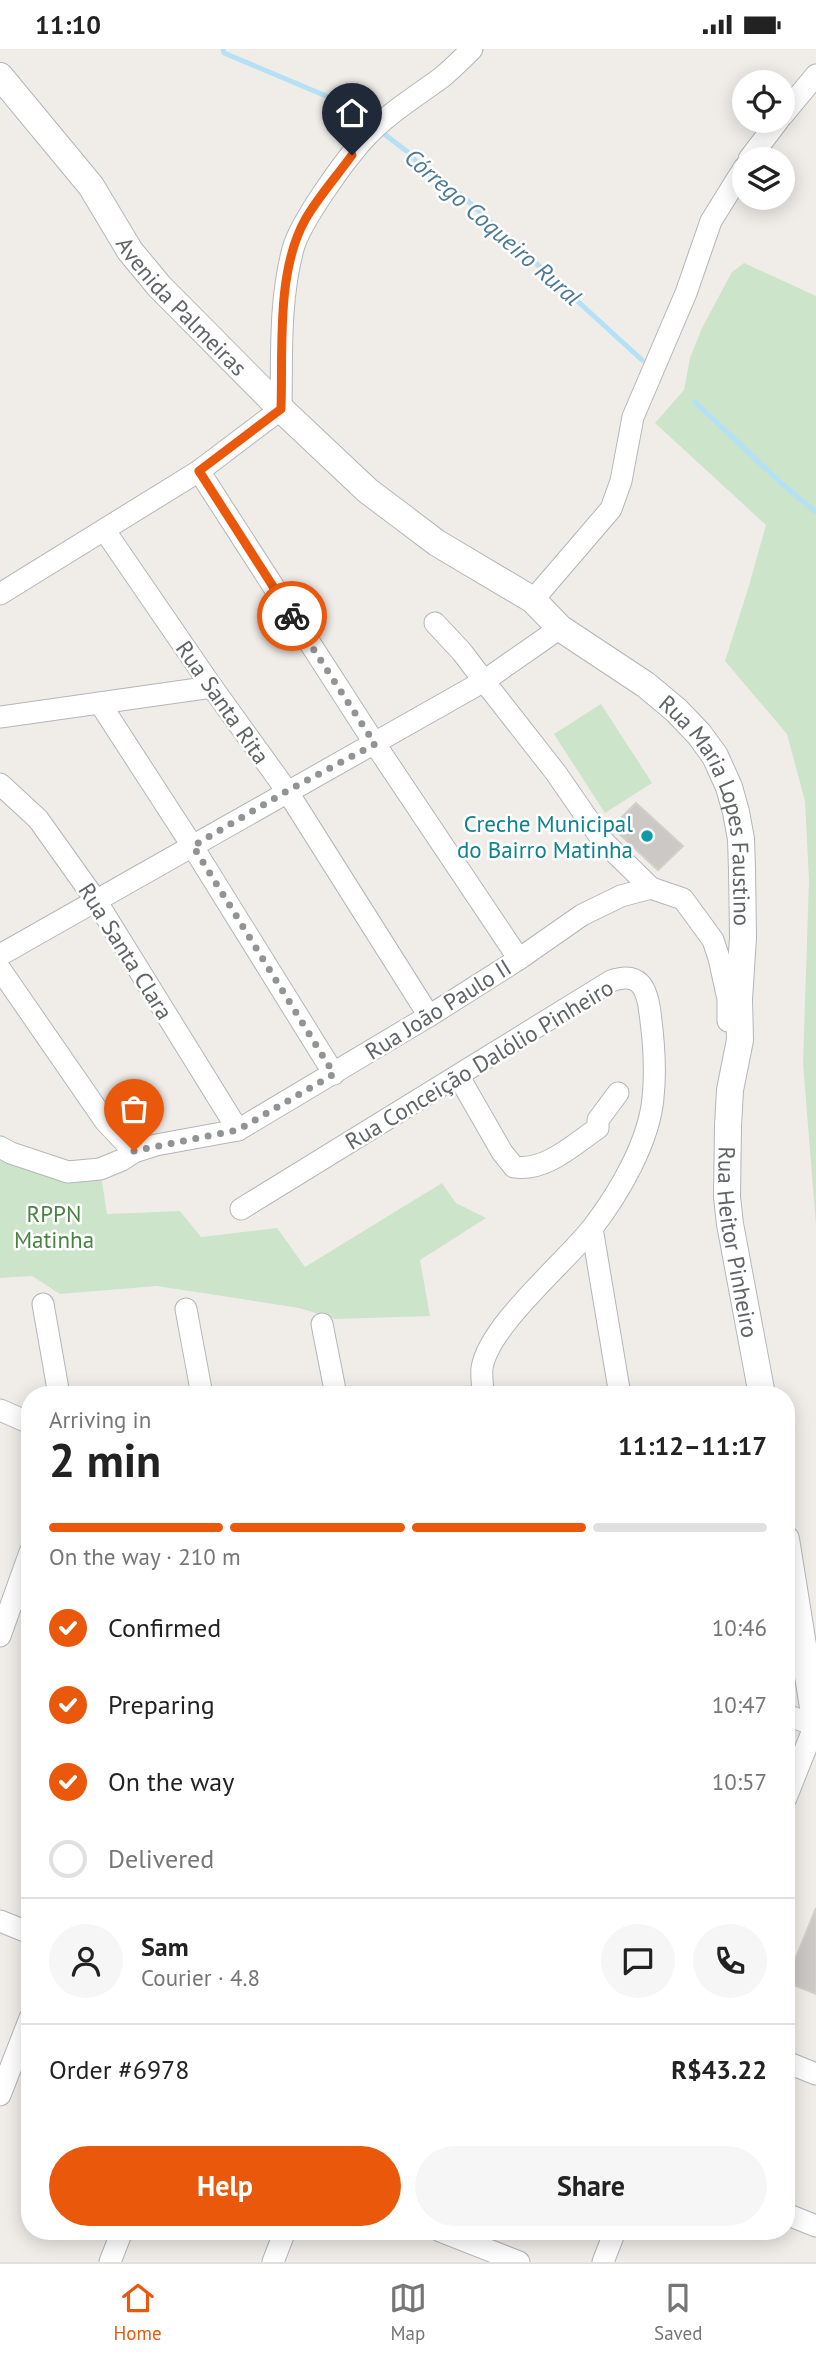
<!DOCTYPE html>
<meta charset="utf-8">
<style>
body{margin:0;font-family:"PT Sans",sans-serif;background:#f6f6f6;color:#222;height:100vh;display:flex;flex-direction:column;font-size:26px;white-space:nowrap}
*{box-sizing:border-box;margin:0}
p{font-size:23px;color:#767676}
.icon{flex:none;width:38px;height:38px;fill:none;stroke:currentColor;stroke-width:2;stroke-linecap:round;stroke-linejoin:round}
.map{position:relative;flex:1;overflow:hidden}
.sheet{position:absolute;left:21px;top:1337px;width:774px;height:854px;display:flex;flex-direction:column;background:#fff;border-radius:28px;box-shadow:0 4px 18px #0003}
.sheet>*{flex:none}
.tools{position:absolute;left:732px;top:21px;display:grid;gap:14px}
.tools a{display:grid;place-items:center;width:63px;height:63px;border-radius:50%;background:#fff;box-shadow:0 4px 18px #0003;font-size:35px}
.pin{position:absolute;display:grid;place-items:center;width:60px;height:60px;color:#fff;margin:-72px -30px;border-radius:50% 50% 50% 0;rotate:-45deg;box-shadow:0 0 7px #0007}
.pin .icon{rotate:45deg}
.courier{position:absolute;display:grid;place-items:center;width:70px;height:70px;margin:-35px;border:5px solid #ea580c;border-radius:50%;background:#fff;color:#222;box-shadow:0 2px 9px #0007}
.summary em{font-style:normal;font-weight:700}
.summary div{display:flex;flex-direction:column-reverse}
.summary{display:flex;align-items:center;justify-content:space-between;height:119px;padding:0 28px}
h1{font-size:46px;font-weight:700;line-height:52px}
.bar{display:grid;grid-template-columns:repeat(4,1fr);gap:10px 7px;align-content:center;height:84px;padding:0 28px}
.bar i{height:9px;border-radius:5px;background:#e0e0e0}
.bar .selected{background:#ea580c}
.bar p{grid-column:span 4}
.line{display:flex;align-items:center;gap:18px;padding:0 28px;border-top:2px solid #e0e0e0}
.line div{flex:1}
.round{display:grid;place-items:center;flex:none;width:74px;height:74px;border-radius:37px;background:#f6f6f6}
ol{padding:0 28px;list-style:none}
li{display:flex;align-items:center;gap:21px;height:77px}
li p{margin-inline-start:auto}
li .icon{padding:7px;border-radius:50%;background:#ea580c;color:#fff;stroke-width:4}
li:last-child{color:#767676}
li i{width:38px;height:38px;border:4px solid #e0e0e0;border-radius:50%}
.action{display:flex;gap:14px;margin-top:auto;padding:14px 28px}
.action a{flex:1;height:80px;border-radius:42px;background:#ea580c;color:#fff;font-size:28px;font-weight:700;line-height:80px;text-align:center}
.action a+a{background:#f6f6f6;color:#222}
.status{display:flex;justify-content:space-between;align-items:center;height:49px;padding:0 35px;background:#fff;direction:ltr}
.status svg{height:19px;fill:currentColor}
.tabs{display:flex;justify-content:space-around;align-items:center;height:98px;border-top:2px solid #e0e0e0;background:#fff;font-size:19px;color:#767676}
.tabs a{display:grid;justify-items:center;gap:4px}
.tabs .selected{color:#ea580c}
.map>svg:first-child{display:block}
</style>
<div class="status"><b>11:10</b><svg viewBox="0 0 49 12"><path d="M0 12V9h3v3zM5 12V6h3v6zM10 12V3h3v9zM15 12V0h3v12zM26 1h20v11H26zM47 4h2v5h-2z"/></svg></div>
<div class="map">
<svg width="816" height="2213" viewBox="0 0 816 2213">
<rect width="100%" height="100%" fill="#f0ede9"/>
<g fill="#cce4c9">
<polygon points="744,214 816,247 816,1176 803,1014 809,832 805,752 787,685 725,612 748,540 766,476 655,374 684,341 690,309 702,279 732,223"/>
<polygon points="601,655 652,734 605,764 554,685"/>
<polygon points="0,1098 100,1120 107,1165 180,1162 201,1188 277,1179 305,1218 442,1134 456,1154 486,1169 420,1211 430,1267 335,1270 299,1259 157,1237 60,1245 32,1227 0,1229"/>
</g>
<g fill="none" stroke-linecap="round" stroke-linejoin="round">
<g stroke="#b4e1f5" stroke-width="5">
<polyline points="223,0 224,4 331,49 371,76"/>
<polyline points="379,81 409,104 426,124 458,143 642,311"/>
<polyline points="695,353 782,435 816,463"/>
</g>
</g>
<g fill="#cbc8c5" stroke="#d4cec8" stroke-width="2">
<polygon points="636,754 683,797 658,821 612,778"/>
<polygon points="816,1859 816,1945 786,1933"/>
</g>
<g fill="none" stroke-linecap="round" stroke-linejoin="round">
<g stroke="#b3b6b9" stroke-width="23">
<g id="minor">
<polyline points="782,67 816,26"/>
<polyline points="749,110 778,72"/>
<polyline points="199,422 375,695 519,910"/>
<polyline points="105,482 212,638 287,742 429,967"/>
<path d="M0 545 199 422 281 360C282 308 279 252 293 200 300 173 345 111 365 89 387 65 415 48 441 29 452 20 462 10 472 0"/>
<polyline points="533,551 611,460 621,432 633,368 686,244 711,172 744,119"/>
<polyline points="435,574 462,603 484,632 556,724 603,792 651,839"/>
<polyline points="101,656 193,798 334,1025"/>
<polyline points="0,668 212,638"/>
<polyline points="0,735 38,770 95,850 238,1081"/>
<polyline points="0,906 484,632 560,579"/>
<polyline points="0,920 105,1072 134,1103"/>
<path d="M459 1028 502 1103 514 1118C545 1123 573 1096 598 1079V1071L618 1044"/>
<polyline points="0,1098 11,1104 68,1123 100,1120 122,1111 134,1103 156,1096 238,1081 429,967 519,910 582,866 621,847 651,839 683,850 713,891 719,909 728,950 728,972"/>
<path d="M241 1160 611 932C639 922 647 938 650 964 654 993 656 1021 653 1049 649 1093 619 1144 593 1178 565 1214 489 1276 482 1319 481 1327 483 1337 483 1346"/>
<polyline points="592,1179 620,1346"/>
<polyline points="43,1255 59,1346"/>
<polyline points="186,1260 202,1346"/>
<polyline points="322,1275 336,1346"/>
<polyline points="0,1361 30,1374"/>
<polyline points="0,1587 30,1503"/>
<polyline points="786,1666 815,1676 786,1749"/>
<polyline points="0,1872 30,1884"/>
<polyline points="786,2013 816,2025"/>
<polyline points="0,2046 30,1969"/>
<polyline points="786,2165 816,2177"/>
<polyline points="440,2182 519,2213"/>
<polyline points="110,2213 122,2182"/>
<polyline points="273,2213 285,2182"/>
<polyline points="603,2213 615,2182"/>
</g>
</g>
<g stroke="#b3b6b9" stroke-width="28">
<g id="tertiary">
<path id="s1" d="M0 27 91 137 130 202 159 237 281 360 368 442 400 466 437 494 533 551 560 579 646 636 676 661 699 685 715 707 729 738 736 763 741 790 742 821 743 888 739 950 740 991 730 1041 728 1077 727 1148 730 1175 762 1346"/>
<polyline points="786,1490 816,1677"/>
</g>
</g>
<use href="#minor" stroke="#fff" stroke-width="21"/>
<use href="#tertiary" stroke="#fff" stroke-width="26"/>
</g>
<g fill="none" stroke-linecap="round" stroke-linejoin="round">
<polyline stroke="#929494" stroke-width="7" stroke-dasharray="0 12.6" points="134,1102 238,1081 334,1025 193,797 287,742 375,695 292,567"/>
<path stroke="#ea580c" stroke-width="9" d="M292 567 199 422 281 360C283 302 276 223 305 171 318 148 337 127 352 106"/>
</g>
<circle fill="#0f9aa8" stroke="#fff" stroke-width="2.5" cx="647" cy="787" r="7"/>
<g text-anchor="middle" dominant-baseline="central" stroke-width="5" stroke-linejoin="round" paint-order="stroke">
<g font-size="23" fill="#606467" stroke="#fff">
<text stroke="none"><textPath href="#s1" startOffset="294">Avenida Palmeiras</textPath></text>
<text transform="translate(223 653) rotate(55)">Rua Santa Rita</text>
<text stroke="none"><textPath href="#s1" startOffset="1045">Rua Maria Lopes Faustino</textPath></text>
<text transform="translate(126 902) rotate(58)">Rua Santa Clara</text>
<text transform="translate(438 960) rotate(-32)">Rua João Paulo II</text>
<text transform="translate(479 1015) rotate(-31)">Rua Conceição Dalólio Pinheiro</text>
<text stroke="none"><textPath href="#s1" startOffset="1489">Rua Heitor Pinheiro</textPath></text>
</g>
<g font-size="23" fill="#0d838f" stroke="#fff" text-anchor="end">
<text x="633" y="774">Creche Municipal<tspan x="633" dy="26">do Bairro Matinha</tspan></text>
</g>
<g font-size="23" fill="#478342" stroke="#fff">
<text x="54" y="1164">RPPN<tspan x="54" dy="26">Matinha</tspan></text>
</g>
<g font-size="24" font-style="italic" fill="#4a7895" stroke="#fff">
<text transform="translate(493 178) rotate(41)">Córrego Coqueiro Rural</text>
</g>
</g>
</svg>
<div class="tools">
<a><svg class="icon" aria-label="locate" viewBox="0 0 24 24"><circle cx="12" cy="12" r="6"/><path d="M12 2v4M12 18v4M2 12h4M18 12h4"/></svg></a>
<a><svg class="icon" aria-label="layers" viewBox="0 0 24 24"><path d="M12 4l9 5-9 5-9-5zM3 14l9 5 9-5"/></svg></a>
</div>
<div class="pin" style="left:134px;top:1102px;background:#ea580c"><svg class="icon" aria-label="bag" viewBox="0 0 24 24"><path d="M5 8h14l-1 12H6zM9 8a3 3 0 0 1 6 0"/></svg></div>
<div class="pin" style="left:352px;top:106px;background:#1f2937"><svg class="icon" aria-label="home" viewBox="0 0 24 24"><path d="M3 11l9-7 9 7M6 9v11h12V9"/></svg></div>
<div class="courier" style="left:292px;top:567px"><svg class="icon" aria-label="bike" viewBox="0 0 24 24"><circle cx="6" cy="16" r="4"/><circle cx="18" cy="16" r="4"/><path d="M6 16l4-8h5l3 8M10 8l3 8H6M13 5h3"/></svg></div>
<section class="sheet">
<div class="summary"><div><h1>2 min</h1><p>Arriving in</p></div><em>11:12–11:17</em></div>
<div class="bar"><i class="selected"></i><i class="selected"></i><i class="selected"></i><i></i><p>On the way · 210 m</p></div>
<ol>
<li><svg class="icon" aria-label="check" viewBox="0 0 24 24"><path d="M5 12l5 5 9-10"/></svg>Confirmed<p>10:46</p></li>
<li><svg class="icon" aria-label="check" viewBox="0 0 24 24"><path d="M5 12l5 5 9-10"/></svg>Preparing<p>10:47</p></li>
<li><svg class="icon" aria-label="check" viewBox="0 0 24 24"><path d="M5 12l5 5 9-10"/></svg>On the way<p>10:57</p></li>
<li><i></i>Delivered</li>
</ol>
<div class="line" style="height:126px"><a class="round"><svg class="icon" aria-label="person" viewBox="0 0 24 24"><circle cx="12" cy="8" r="4"/><path d="M4 21q1-7 8-7t8 7"/></svg></a><div><b>Sam</b><p>Courier · 4.8</p></div><a class="round"><svg class="icon" aria-label="chat" viewBox="0 0 24 24"><path d="M4 5h16v11H9l-5 4z"/></svg></a><a class="round"><svg class="icon" aria-label="phone" viewBox="0 0 24 24"><path d="M5 4h4l2 5-3 2q2 4 5 5l2-3 5 2v4C11 20 4 13 5 4z"/></svg></a></div>
<div class="line" style="height:91px"><div>Order #6978</div><b>R$43.22</b></div>
<div class="action"><a>Help</a><a>Share</a></div>
</section>
</div>
<nav class="tabs">
<a class="selected"><svg class="icon" aria-label="home" viewBox="0 0 24 24"><path d="M3 11l9-7 9 7M6 9v11h12V9"/></svg>Home</a>
<a><svg class="icon" aria-label="map" viewBox="0 0 24 24"><path d="M3 6l6-2 6 2 6-2v14l-6 2-6-2-6 2zM9 4v14M15 6v14"/></svg>Map</a>
<a><svg class="icon" aria-label="saved" viewBox="0 0 24 24"><path d="M7 4h10v16l-5-4-5 4z"/></svg>Saved</a>
</nav>
